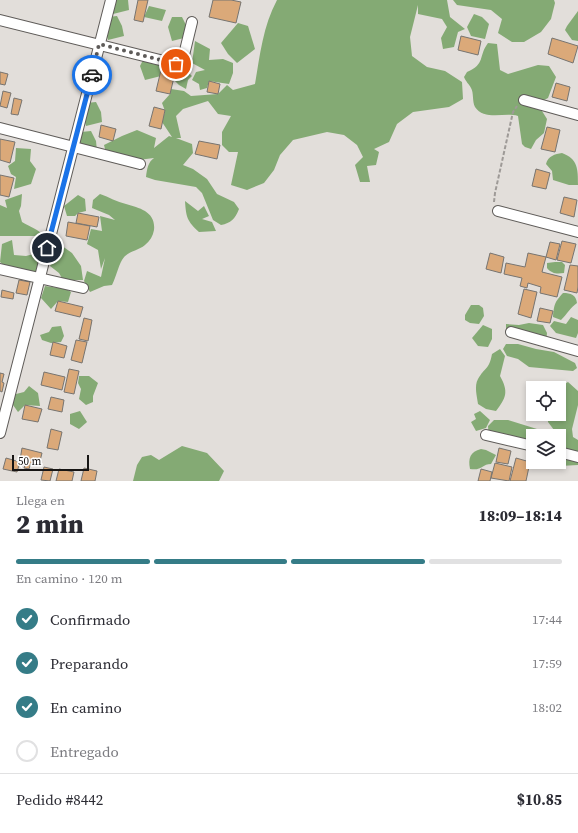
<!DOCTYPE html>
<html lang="es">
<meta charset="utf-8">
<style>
body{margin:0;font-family:"Source Serif 4",serif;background:#f2f2f3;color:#2b2b33;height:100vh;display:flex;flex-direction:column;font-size:15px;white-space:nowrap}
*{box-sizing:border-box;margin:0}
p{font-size:13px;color:#7c7c81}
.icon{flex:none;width:22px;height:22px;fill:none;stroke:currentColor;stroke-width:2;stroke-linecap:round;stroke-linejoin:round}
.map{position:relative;height:481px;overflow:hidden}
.drawer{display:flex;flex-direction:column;background:#fff;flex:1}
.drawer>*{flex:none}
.tools{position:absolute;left:526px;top:381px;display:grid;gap:8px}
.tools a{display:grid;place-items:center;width:40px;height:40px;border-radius:0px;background:#fff;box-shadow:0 2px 6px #0003;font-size:20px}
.scale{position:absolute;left:12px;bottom:10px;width:77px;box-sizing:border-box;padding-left:4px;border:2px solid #171514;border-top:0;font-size:11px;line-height:14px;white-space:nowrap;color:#171514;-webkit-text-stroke:3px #fff;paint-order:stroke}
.pin{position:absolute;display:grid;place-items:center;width:34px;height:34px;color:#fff;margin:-17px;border:2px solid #fff;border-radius:50%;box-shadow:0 1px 4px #0007}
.courier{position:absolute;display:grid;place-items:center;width:40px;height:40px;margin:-20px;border:3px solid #1a73e8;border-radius:50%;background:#fff;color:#222;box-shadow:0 1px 5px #0007}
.summary em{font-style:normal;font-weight:800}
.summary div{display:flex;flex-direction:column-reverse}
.summary{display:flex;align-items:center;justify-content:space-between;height:68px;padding:0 16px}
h1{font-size:26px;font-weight:800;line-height:30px}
.bar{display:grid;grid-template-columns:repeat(4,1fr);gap:6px 4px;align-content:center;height:48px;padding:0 16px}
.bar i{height:5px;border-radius:3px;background:#e1e1e2}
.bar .selected{background:#357c87}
.bar p{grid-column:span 4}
.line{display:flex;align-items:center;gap:10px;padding:0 16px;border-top:1px solid #e1e1e2}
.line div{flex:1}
ol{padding:0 16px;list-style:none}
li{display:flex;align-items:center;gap:12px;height:44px}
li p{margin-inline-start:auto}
li .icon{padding:4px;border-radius:50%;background:#357c87;color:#fff;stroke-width:4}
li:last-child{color:#7c7c81}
li i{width:22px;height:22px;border:2px solid #e1e1e2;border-radius:50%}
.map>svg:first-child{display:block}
</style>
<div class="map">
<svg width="578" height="481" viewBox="0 0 578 481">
<rect width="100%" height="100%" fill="#e2deda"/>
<g fill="#84aa74">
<polygon points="109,0 128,0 129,10 113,14"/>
<path d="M277 0H447L450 17 465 29 458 32 454 47 443 49 441 38 447 27 442 19 418 14V5L410 37 412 56 427 67 445 71 462 82 463 99 449 107 413 112 397 124 389 142 374 149 379 152 376 165 367 166 370 182H360L355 165 363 157 357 145 344 135 327 132 293 140 280 155 274 170 264 183 247 190 231 185 238 152H229L222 145V132L231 116 218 114 208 101 183 109 176 116 181 138H176L192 144 193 153 183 165 193 169 207 179 217 194 234 202 239 209C235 219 231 223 221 225L213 220 202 193 196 187 155 180 146 177C147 169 148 162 154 158L130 161H108L104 145 122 136 137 130 156 138 154 148 169 136 172 137 162 122 165 111 162 103 170 94 171 89 184 91 191 96 218 94 227 85 233 90 255 84C260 55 263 26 277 0Z"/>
<polygon points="453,0 554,0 555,3 551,19 541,32 524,42 512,42 498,33 502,19 491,10 457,5"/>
<polygon points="149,6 166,10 162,21 144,17"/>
<polygon points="578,11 578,41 572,40 565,30 567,26"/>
<polygon points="474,14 482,17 489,24 485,39 471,36 467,27"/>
<polygon points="117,16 122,26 124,36 108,40 104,26 108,17"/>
<polygon points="172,17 182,17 187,27 188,37 172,41 168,27"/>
<polygon points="238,23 248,26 255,49 237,63 228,54 221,43"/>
<polygon points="195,41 210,49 209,60 223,59 233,63 233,73 229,84 209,81 207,88 200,90 199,84 192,80 196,72 205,70 192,63"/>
<path d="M488 43 497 44 500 70 508 74 538 65 549 66 556 77 548 98 542 101 535 107 542 111 547 119 544 133 536 140 531 149 525 147 522 144 518 116C505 112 484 121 475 107 472 101 474 93 471 88 469 84 466 82 464 77L467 72C486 64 478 56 488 43Z"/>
<polygon points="145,56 154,56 159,66 161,76 145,80 140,66"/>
<polygon points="182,69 185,69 192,76 188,80 186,89 179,85 173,79 175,73"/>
<polygon points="96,102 101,112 102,122 86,126 82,112 86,103"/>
<polygon points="91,131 96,141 97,151 81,155 77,141 81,132"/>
<polygon points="16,148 31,149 30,161 36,169 31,184 14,189 16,177 11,174 8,166 15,161"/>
<path d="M562 153C578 159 578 169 578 185H569L553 180 552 171 546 164C548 156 555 154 562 153Z"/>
<path d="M22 194 21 206 19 211 22 222C30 227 38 229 44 236H0V205L7 208 5 200Z"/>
<path d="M100 194C109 197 117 202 126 204 140 208 156 212 154 230 153 236 150 241 145 245 138 251 127 251 122 260 118 267 116 277 112 285L104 286 90 292 84 281 87 271 101 277 105 258 101 269 98 250 87 244 91 229 102 231 100 216 115 220 109 215 92 208 93 200Z"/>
<polygon points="78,195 85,199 86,211 78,213 75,216 67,216 64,206"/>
<path d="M185 201 198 211 204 206 209 216 202 219 212 222 216 231 199 232C187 221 186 217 185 201Z"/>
<polygon points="12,240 14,255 26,256 41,252 42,263 34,275 7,268 0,262 2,244"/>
<polygon points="58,243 72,253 81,266 83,280 63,280 59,273 50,266"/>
<path d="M555 262H562L565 265 564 273C557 274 552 274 547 268V263Z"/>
<polygon points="45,286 66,289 71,292 68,302 58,301 51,309 41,298"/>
<path d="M563 293C571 293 576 295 577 303 571 307 567 314 561 320L553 317C554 304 555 302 563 293Z"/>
<polygon points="471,305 479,305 483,308 484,316 479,324 470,323 465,320 465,315"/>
<polygon points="571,317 578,320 578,333 576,338 556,333 550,326 554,321 566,324"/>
<polygon points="529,323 543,325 547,333 546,343 513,337 506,332 506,324 519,325"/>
<polygon points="483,325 492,329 492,339 488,347 478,346 472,338"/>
<polygon points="61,326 64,336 61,342 51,343 42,340 40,335 49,332 52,327"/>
<polygon points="506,344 518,344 536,349 554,352 575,363 577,368 573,371 529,367 518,359 507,356 503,349"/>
<path d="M500 349 505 356 500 376C509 392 506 398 496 411L486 409 478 404C477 396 474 386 478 379 485 367 489 370 492 354Z"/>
<polygon points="79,376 89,376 98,383 93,396 93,402 86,405 79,399 81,389 78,383"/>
<path d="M568 382 578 391V405L572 429 573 437 578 440V465L560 466 552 462H559V436H533V453C519 445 503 447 489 439L488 426 494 420H508L537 429 554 430 548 422V414H559V395L561 392V386Z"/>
<polygon points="29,386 38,393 40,406 25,405 18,412 13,405 12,395 24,392"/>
<polygon points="80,411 87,422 79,429 70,424 70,414"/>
<polygon points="480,411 490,420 486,428 476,431 471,422 476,419 474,414"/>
<polygon points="182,446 207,453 224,471 219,481 133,481 137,465 142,457 151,455 159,460"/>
<path d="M481 449 486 450 496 455 491 464C482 464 482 471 470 469 468 458 470 452 481 449Z"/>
</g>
<g fill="#dba979" stroke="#777470">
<polygon points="138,0 148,0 143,22 134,20"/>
<polygon points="213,0 231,0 241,2 236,23 209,17"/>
<polygon points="461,36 481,41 478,55 458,50"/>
<polygon points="552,38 578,46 573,63 548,54"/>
<polygon points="161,70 175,73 170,94 156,91"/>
<polygon points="0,72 8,74 5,85 0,84"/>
<polygon points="209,81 220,84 218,94 207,92"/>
<polygon points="556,83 570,87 567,101 552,97"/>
<polygon points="3,91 11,93 7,108 0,106"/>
<polygon points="14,98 22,100 18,115 11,114"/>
<polygon points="154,107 165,110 161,129 149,126"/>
<polygon points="101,125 116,129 113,141 99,137"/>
<polygon points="547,127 560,130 555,152 541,149"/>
<polygon points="0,139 15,142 10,163 0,160"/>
<polygon points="199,141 220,145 217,159 195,154"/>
<polygon points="536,169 550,173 546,189 532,186"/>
<polygon points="0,175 14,178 9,197 0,195"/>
<polygon points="564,197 577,200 574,217 560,213"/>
<polygon points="78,213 99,217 97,227 76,223"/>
<polygon points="68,222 90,226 87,240 66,236"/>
<polygon points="562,241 576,244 571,263 557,260"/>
<polygon points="550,242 560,244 556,260 546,257"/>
<polygon points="490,253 504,257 501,273 486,269"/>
<polygon points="528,253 546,257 542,272 562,277 557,297 540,293 541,287 528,283 527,288 520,286 522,278 504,274 506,263 525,267"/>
<polygon points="570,265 578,266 578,287 577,293 564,290"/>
<polygon points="19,280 30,282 27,295 16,293"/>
<polygon points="524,289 537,292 531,318 518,314"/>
<polygon points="2,290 14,293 13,299 1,297"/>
<polygon points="58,301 83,307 80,317 55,311"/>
<polygon points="540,308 553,311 550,323 537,321"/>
<polygon points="84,318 92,320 88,341 79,339"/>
<polygon points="76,340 87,342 82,363 71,360"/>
<polygon points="53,342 67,346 64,358 50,355"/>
<polygon points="69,369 79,371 74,394 64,392"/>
<polygon points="44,372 65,377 62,390 41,385"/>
<polygon points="0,373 4,374 2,382 4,383 2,392 0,391"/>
<polygon points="51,397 64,400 62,412 48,409"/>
<polygon points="25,405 42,409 38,422 22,419"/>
<polygon points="51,429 62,432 58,450 47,448"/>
<polygon points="22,448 42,453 39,465 31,463 29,469 24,468 26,462 20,460"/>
<polygon points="499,448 511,451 508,464 496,462"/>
<polygon points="6,458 20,462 17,472 3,469"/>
<polygon points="516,458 530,462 526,481 510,481"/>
<polygon points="495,463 512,467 509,481 491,478"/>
<polygon points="44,467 53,469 50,481 41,480"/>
<polygon points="84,468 97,471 95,481 81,481"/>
<polygon points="59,469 74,472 72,481 56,481"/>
<polygon points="481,469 492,472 490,481 478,481"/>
</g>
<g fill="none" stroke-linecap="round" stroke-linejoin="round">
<g stroke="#5f5c59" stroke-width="12">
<g id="street">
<polyline points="0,20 176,64 183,59 192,22"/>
<polyline points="524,100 578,115"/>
<polyline points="0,128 140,164"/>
<polyline points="498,211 578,232"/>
<polyline points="0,269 83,288"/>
<polyline points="511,332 578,351"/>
<polyline points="0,433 111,0"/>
<polyline points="486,435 533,446"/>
<polyline points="559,452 578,457"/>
</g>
</g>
<polyline stroke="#9e9a97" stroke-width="2" stroke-dasharray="4 2" stroke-linecap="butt" points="494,202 495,193 513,112 517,106"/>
<use href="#street" stroke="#fff" stroke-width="10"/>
</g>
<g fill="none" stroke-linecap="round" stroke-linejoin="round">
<polyline stroke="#5e5b59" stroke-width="4" stroke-dasharray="0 7.2" points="92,75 99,44 176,64"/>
<polyline stroke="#1a73e8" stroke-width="5" points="47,248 92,75"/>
</g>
</svg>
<div class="tools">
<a><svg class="icon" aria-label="locate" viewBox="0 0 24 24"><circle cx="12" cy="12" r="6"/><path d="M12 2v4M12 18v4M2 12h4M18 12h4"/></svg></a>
<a><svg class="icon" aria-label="layers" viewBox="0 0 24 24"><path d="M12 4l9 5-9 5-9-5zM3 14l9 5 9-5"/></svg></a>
</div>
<div class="scale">50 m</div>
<div class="pin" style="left:176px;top:64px;background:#ea580c"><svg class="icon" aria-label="bag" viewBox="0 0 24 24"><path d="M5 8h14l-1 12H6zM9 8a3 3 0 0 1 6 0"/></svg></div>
<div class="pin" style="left:47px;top:248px;background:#1f2937"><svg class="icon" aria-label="home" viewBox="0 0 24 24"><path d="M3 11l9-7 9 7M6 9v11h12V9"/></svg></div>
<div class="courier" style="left:92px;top:75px"><svg class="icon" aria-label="car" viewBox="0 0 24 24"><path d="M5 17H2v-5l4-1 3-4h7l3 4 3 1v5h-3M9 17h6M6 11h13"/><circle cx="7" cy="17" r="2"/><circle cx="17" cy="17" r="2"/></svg></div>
</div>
<section class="drawer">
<div class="summary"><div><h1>2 min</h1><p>Llega en</p></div><em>18:09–18:14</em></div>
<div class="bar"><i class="selected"></i><i class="selected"></i><i class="selected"></i><i></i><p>En camino · 120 m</p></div>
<ol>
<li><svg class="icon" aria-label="check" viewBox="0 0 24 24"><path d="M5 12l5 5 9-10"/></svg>Confirmado<p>17:44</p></li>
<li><svg class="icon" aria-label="check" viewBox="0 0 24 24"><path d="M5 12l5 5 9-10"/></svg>Preparando<p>17:59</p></li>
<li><svg class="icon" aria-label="check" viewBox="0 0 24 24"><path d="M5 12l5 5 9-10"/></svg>En camino<p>18:02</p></li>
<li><i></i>Entregado</li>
</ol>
<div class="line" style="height:52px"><div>Pedido #8442</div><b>$10.85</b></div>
</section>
